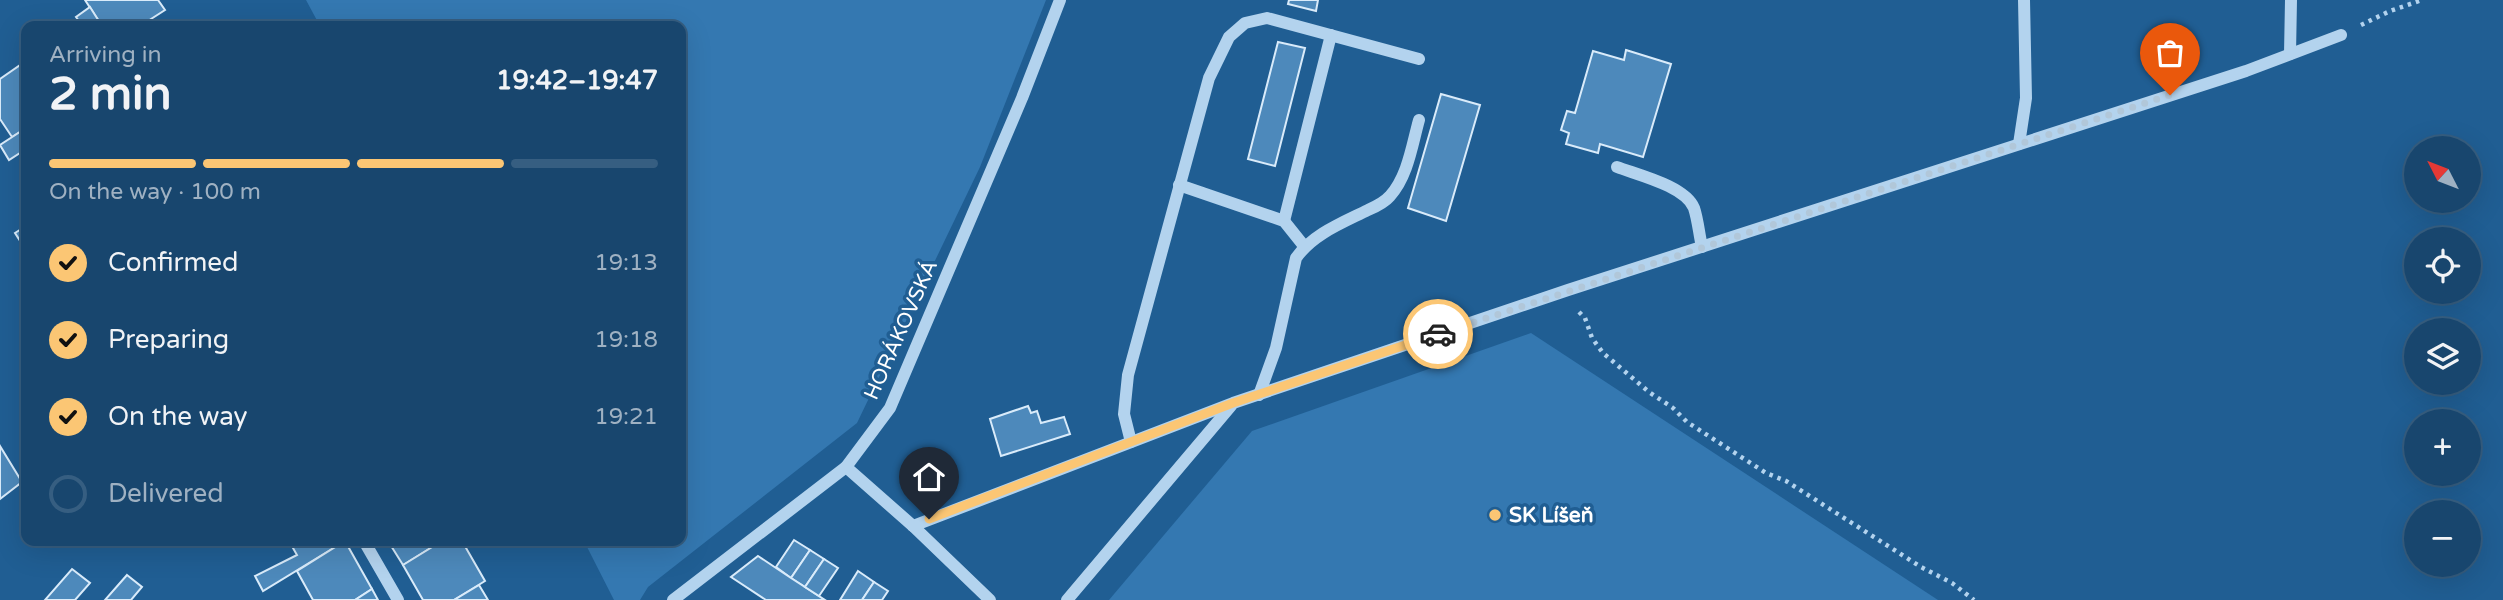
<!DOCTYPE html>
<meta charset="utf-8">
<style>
body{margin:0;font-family:"Varela Round",sans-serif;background:#214d73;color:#f1f3f6;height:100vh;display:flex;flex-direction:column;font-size:26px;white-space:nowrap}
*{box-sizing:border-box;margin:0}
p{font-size:23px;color:#9fb1c2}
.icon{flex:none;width:38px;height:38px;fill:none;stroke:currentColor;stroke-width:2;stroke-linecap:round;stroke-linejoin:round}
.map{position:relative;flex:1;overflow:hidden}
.side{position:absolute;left:21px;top:21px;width:665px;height:525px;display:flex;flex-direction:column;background:#18466e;border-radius:14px;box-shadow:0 7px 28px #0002,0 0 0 2px #365e81}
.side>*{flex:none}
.needle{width:46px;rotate:312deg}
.tools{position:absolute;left:2404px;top:136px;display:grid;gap:14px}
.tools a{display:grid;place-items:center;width:77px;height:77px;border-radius:50%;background:#18466e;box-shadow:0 7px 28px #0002,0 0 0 2px #365e81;font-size:35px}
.pin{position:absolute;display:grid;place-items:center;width:60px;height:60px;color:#fff;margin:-72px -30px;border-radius:50% 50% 50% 0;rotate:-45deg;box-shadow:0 0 7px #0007}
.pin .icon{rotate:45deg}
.courier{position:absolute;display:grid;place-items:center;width:70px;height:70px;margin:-35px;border:5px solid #fbc674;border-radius:50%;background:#fff;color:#222;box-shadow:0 2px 9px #0007}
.summary em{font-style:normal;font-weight:700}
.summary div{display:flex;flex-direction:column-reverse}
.summary{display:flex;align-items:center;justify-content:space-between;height:119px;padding:0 28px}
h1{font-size:46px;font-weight:700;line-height:52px}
.bar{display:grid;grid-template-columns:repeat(4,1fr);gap:10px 7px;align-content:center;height:84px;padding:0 28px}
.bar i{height:9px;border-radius:5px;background:#365e81}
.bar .on{background:#fbc674}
.bar p{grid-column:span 4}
ol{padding:0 28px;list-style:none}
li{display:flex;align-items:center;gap:21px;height:77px}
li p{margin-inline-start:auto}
li .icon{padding:7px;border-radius:50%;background:#fbc674;color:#111;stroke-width:4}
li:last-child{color:#9fb1c2}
li i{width:38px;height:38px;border:4px solid #365e81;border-radius:50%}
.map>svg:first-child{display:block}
</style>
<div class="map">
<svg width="2503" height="600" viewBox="0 0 2503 600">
<rect width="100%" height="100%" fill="#205e93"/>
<g fill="#3478b1">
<polygon points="306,0 1046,0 980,167 857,423 648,587 640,600 614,600 584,541 681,541 681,26 320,26"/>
<polygon points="1531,333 1938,600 1109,600 1252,431"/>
</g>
<g fill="#4d89bb" stroke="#d9ebfa" stroke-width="2">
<polygon points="85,0 158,0 165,10 140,26 102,26"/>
<polygon points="1289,0 1318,0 1316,11 1288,4"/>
<polygon points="90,7 102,26 80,26 82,25 76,17"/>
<polygon points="1278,42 1305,48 1275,166 1248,159"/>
<polygon points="1626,50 1671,64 1643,157 1600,144 1598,153 1566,144 1569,133 1561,130 1567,111 1575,113 1593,51 1624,60"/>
<polygon points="26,61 26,128 12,137 0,119 0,79"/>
<polygon points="1441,94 1480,105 1446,221 1408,208"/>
<polygon points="26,128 26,149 9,160 0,145"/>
<polygon points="26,226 26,250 15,233"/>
<polygon points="1028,406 1031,413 1037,411 1041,423 1064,417 1070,434 1001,456 990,419"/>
<polygon points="0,446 22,482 0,499"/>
<polygon points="794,540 810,550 791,578 776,567"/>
<polygon points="289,541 345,541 263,591 255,576 297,555"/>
<polygon points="345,541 372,589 355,600 313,600 297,571"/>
<polygon points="388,541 442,541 403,565"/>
<polygon points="442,541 462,541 485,581 454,600 423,600 403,565"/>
<polygon points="810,550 824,559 805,587 791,578"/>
<polygon points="758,556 791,578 825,600 766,600 731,577"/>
<polygon points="824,559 838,568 819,596 805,587"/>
<polygon points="72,569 90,583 75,600 45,600"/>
<polygon points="858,571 874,582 862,600 840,600"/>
<polygon points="127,575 142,587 131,600 105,600"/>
<polygon points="874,582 888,591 882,600 862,600"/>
<polygon points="479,585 488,600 454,600"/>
<polygon points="372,589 378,600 355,600"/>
</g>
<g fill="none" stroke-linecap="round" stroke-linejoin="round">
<g stroke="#b3d3ee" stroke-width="4.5" stroke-dasharray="3.5 5" stroke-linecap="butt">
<polyline points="2361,25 2390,11 2422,0"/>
<polyline points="1579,312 1585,318 1592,338 1603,353 1649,392 1673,408 1687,422 1766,473 1786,481 1921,567 1952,583 1974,600"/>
</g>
<g stroke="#b3d3ee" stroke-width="12">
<polyline points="2290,54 2291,0"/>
<polyline points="2019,144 2026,98 2024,0"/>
<path d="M1617 167C1638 175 1685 186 1694 208 1698 220 1699 234 1702 247"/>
<polyline points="1179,185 1284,221 1304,246"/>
<polyline points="1284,221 1331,35"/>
<path d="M1259 395 1276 348 1296 258C1313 234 1342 223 1368 210 1375 207 1384 203 1390 196 1408 176 1412 145 1419 120"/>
<polyline points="1131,442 1124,414 1128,375 1209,78 1229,37 1245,23 1267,18 1419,59"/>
<polyline points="846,467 913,526 990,600"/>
<polyline points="913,526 1233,403 1568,290 2246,71 2341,35"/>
<polyline points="364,541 398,600"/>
<polyline points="673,600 846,467 890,408 1022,98 1060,0"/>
<polyline points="1067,600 1231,406"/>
</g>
</g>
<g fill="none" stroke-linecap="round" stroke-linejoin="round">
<polyline stroke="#b1c7d9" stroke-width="7" stroke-dasharray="0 12.6" points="1438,334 2170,95"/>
<polyline stroke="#fbc674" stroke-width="9" points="929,519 1233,403 1438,334"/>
</g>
<circle fill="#fbc674" stroke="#205e93" stroke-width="2.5" cx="1495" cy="515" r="7"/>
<g text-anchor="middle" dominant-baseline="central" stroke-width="7" stroke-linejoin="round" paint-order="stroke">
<g font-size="21" fill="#fff" stroke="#205e93">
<text transform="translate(901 330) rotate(-66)">HORÁKOVSKÁ</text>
</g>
<g font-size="21" font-weight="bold" fill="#fff" stroke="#205e93" text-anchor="start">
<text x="1509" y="515">SK Líšeň</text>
</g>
</g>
</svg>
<div class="tools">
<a><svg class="needle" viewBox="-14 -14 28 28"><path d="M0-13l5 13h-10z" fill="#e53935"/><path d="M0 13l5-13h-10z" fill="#9fb1c2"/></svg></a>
<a><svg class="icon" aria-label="locate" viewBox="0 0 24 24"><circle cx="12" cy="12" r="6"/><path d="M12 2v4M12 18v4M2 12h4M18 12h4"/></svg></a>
<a><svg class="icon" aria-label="layers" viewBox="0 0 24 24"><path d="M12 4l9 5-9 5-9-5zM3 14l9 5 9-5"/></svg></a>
<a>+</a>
<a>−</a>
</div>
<div class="pin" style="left:2170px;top:95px;background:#ea580c"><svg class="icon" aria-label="bag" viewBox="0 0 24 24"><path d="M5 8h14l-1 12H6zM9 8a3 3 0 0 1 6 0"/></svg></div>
<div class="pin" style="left:929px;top:519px;background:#1f2937"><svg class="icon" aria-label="home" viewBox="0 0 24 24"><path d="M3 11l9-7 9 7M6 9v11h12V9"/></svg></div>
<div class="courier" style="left:1438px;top:334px"><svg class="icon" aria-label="car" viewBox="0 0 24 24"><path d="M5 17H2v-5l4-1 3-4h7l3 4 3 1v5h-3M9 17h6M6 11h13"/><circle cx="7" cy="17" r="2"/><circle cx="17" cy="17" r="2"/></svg></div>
<section class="side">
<div class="summary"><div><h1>2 min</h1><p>Arriving in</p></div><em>19:42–19:47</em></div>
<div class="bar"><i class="on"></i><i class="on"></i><i class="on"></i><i></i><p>On the way · 100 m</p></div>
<ol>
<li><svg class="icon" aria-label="check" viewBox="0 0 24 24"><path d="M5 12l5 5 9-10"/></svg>Confirmed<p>19:13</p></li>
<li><svg class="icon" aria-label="check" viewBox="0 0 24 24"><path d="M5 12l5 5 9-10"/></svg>Preparing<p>19:18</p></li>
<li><svg class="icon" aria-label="check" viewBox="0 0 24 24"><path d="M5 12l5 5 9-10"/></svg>On the way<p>19:21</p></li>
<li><i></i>Delivered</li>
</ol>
</section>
</div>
